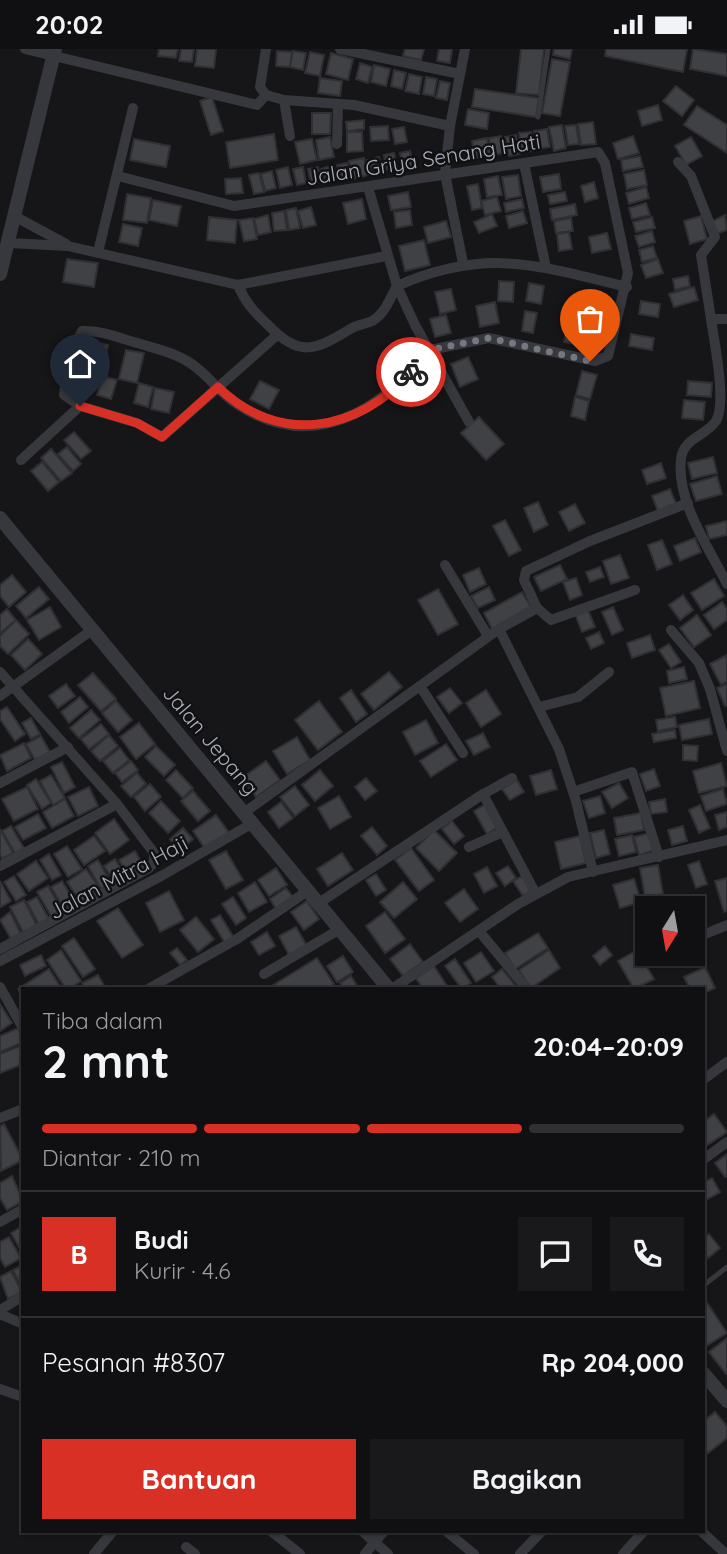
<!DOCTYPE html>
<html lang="id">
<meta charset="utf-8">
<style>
body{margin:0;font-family:Quicksand,sans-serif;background:#19191b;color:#f1f3f6;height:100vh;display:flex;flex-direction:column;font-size:26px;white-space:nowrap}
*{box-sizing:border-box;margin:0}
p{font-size:23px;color:#9c9d9f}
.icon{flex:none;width:38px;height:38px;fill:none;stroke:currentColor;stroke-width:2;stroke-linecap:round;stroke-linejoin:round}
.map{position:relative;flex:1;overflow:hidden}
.sheet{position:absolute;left:21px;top:938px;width:684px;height:546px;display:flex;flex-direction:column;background:#101012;border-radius:0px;box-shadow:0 2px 5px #0004,0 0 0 2px #303032}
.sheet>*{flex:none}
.needle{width:46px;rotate:191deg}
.controls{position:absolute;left:635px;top:847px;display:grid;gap:14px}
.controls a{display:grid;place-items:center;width:70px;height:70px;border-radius:0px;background:#101012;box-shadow:0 2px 5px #0004,0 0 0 2px #303032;font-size:35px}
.pin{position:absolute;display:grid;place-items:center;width:60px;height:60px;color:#fff;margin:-72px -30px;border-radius:50% 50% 50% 0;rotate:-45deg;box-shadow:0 0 7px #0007}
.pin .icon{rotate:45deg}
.courier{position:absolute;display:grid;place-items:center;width:70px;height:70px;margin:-35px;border:5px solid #d93025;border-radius:50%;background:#fff;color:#222;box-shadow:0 2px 9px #0007}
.overview em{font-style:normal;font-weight:700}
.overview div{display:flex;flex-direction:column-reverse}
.overview{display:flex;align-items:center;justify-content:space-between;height:119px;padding:0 21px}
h1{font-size:46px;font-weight:700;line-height:52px}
.bar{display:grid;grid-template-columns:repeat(4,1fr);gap:10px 7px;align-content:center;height:84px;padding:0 21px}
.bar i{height:9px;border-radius:5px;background:#303032}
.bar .on{background:#d93025}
.bar p{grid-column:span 4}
.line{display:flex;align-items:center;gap:18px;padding:0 21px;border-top:2px solid #303032}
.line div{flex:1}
.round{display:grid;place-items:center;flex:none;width:74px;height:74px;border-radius:0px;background:#19191b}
.cta{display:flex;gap:14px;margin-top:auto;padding:14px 21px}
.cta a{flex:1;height:80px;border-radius:0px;background:#d93025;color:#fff;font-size:28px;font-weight:700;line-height:80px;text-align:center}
.cta a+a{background:#19191b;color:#f1f3f6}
.status{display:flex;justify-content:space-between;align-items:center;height:49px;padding:0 35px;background:#101012;direction:ltr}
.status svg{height:19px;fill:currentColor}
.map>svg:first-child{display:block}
</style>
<div class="status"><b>20:02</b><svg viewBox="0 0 49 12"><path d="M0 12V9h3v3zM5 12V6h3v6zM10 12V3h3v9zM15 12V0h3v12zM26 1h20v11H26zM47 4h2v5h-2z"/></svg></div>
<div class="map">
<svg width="727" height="1505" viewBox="0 0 727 1505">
<rect width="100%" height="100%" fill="#161618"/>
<g fill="#404145" stroke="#303034" stroke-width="2">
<polygon points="159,0 178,0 176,9 158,7"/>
<polygon points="181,0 194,0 192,13 179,12"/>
<polygon points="197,0 216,0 214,19 195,17"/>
<polygon points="405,0 424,0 421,11 403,7"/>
<polygon points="439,0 452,0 450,14 437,12"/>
<polygon points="521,0 544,0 539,46 516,44"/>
<polygon points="554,0 572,0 570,10 553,6"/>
<polygon points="606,0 687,0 683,23 605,7"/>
<polygon points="693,0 727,5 727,27 690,20"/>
<polygon points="277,2 292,3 290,18 276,17"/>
<polygon points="293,2 306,4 303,21 290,18"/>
<polygon points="310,3 324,6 320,27 305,24"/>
<polygon points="331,4 353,10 348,31 326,25"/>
<polygon points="552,10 570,13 560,67 542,64"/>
<polygon points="360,14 372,18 368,34 356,30"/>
<polygon points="374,16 390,20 386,37 371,33"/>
<polygon points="394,21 406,24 402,40 391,37"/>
<polygon points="409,25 422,28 419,45 405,42"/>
<polygon points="426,28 437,30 434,47 423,45"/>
<polygon points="320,29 342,32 340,47 318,44"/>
<polygon points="440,32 450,34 447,51 436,49"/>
<polygon points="676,37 694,51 682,67 663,52"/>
<polygon points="475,40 539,49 536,68 472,58"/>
<polygon points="212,48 223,82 211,86 200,52"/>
<polygon points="658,56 662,71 642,77 638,62"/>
<polygon points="697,57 727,76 727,104 684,76"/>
<polygon points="468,60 489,64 487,80 465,76"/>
<polygon points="312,64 331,64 330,85 312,85"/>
<polygon points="364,71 364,80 347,82 346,73"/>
<polygon points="593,73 596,95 581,96 578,75"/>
<polygon points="562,76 566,99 554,102 549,78"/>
<polygon points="576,76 579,95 568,96 565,77"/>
<polygon points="388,77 389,91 371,92 370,78"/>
<polygon points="404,78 407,93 395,95 392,80"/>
<polygon points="547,80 550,98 537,100 534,82"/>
<polygon points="347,83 362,83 363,102 347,103"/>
<polygon points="531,83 533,102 521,103 519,84"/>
<polygon points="274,85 278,111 230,119 226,93"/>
<polygon points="516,86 520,105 509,107 505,88"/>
<polygon points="501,87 504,104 492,106 489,89"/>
<polygon points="633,87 639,104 618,110 613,94"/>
<polygon points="330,88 334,108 319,111 316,91"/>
<polygon points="691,88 702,107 686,116 675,97"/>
<polygon points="487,89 490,106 475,109 472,92"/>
<polygon points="134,90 170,97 166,118 130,111"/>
<polygon points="312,90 317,111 300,115 295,93"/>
<polygon points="410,102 413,118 403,119 400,104"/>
<polygon points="394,104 397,120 386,121 384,106"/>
<polygon points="640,107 643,118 623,122 621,111"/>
<polygon points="379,108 382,123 370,125 367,111"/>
<polygon points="364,109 368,126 353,130 349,112"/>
<polygon points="347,114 351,129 342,131 337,116"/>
<polygon points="333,116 337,128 326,132 321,120"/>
<polygon points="288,118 292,136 280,139 276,121"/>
<polygon points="303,118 306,134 297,136 293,120"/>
<polygon points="318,118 321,133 311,135 308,120"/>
<polygon points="644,121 647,136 627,140 624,125"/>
<polygon points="272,122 276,139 265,142 261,125"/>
<polygon points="259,124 264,143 254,145 249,126"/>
<polygon points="559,125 561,140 543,143 540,128"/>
<polygon points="518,126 521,147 506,150 502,128"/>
<polygon points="498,127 502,146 487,148 484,130"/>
<polygon points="241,129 243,144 226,145 225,130"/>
<polygon points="594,133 598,149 585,153 581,137"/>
<polygon points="478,135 482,159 472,161 467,137"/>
<polygon points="646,138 649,149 629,155 626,144"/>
<polygon points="408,143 411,158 391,161 388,147"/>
<polygon points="565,143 567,152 550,155 548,146"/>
<polygon points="127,145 151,149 147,174 123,171"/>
<polygon points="497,148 501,162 485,166 481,152"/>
<polygon points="362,150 366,170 348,175 343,154"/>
<polygon points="522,150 524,159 506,163 504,154"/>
<polygon points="153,151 181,157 177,177 149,171"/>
<polygon points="646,154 650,166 632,170 629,159"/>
<polygon points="575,155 577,166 552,171 550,160"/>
<polygon points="311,158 316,176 303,179 298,162"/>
<polygon points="296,159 300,179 289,181 286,161"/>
<polygon points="410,161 412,176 396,179 394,163"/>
<polygon points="284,162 287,181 274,182 272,164"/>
<polygon points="523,162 527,174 509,179 506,167"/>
<polygon points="492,165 497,177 479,184 474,173"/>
<polygon points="268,166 271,183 258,186 254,170"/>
<polygon points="725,166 727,181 716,185 711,173"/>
<polygon points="701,167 707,190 690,195 684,172"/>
<polygon points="209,168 237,171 235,194 207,191"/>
<polygon points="652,168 655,179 636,183 633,173"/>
<polygon points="253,169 257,190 244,192 239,171"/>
<polygon points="571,169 573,182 556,184 554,172"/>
<polygon points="446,172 451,188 428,194 424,178"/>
<polygon points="123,175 142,179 138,197 119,193"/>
<polygon points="652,182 655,193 639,198 635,187"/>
<polygon points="569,183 572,200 559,202 557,185"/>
<polygon points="607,184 611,200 592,204 589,188"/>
<polygon points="424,191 430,216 405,222 399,197"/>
<polygon points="653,197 657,209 642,213 639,201"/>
<polygon points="67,210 98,214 94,238 63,233"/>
<polygon points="658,210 663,224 646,229 641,216"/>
<polygon points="688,227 690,237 675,241 673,230"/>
<polygon points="499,232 514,233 513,253 498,252"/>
<polygon points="529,234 544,237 541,255 526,252"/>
<polygon points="694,238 698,251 674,258 669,245"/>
<polygon points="451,240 456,261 440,265 435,243"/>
<polygon points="582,245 597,250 591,269 576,265"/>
<polygon points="641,252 660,255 658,268 639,265"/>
<polygon points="495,253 499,274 480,278 476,257"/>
<polygon points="595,260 612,262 610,276 593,273"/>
<polygon points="525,262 537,264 533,284 522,282"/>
<polygon points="446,266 451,284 435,288 430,270"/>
<polygon points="568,273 601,278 597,299 564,293"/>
<polygon points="631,285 654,289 652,301 629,297"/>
<polygon points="82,290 108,296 103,322 77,317"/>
<polygon points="126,301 144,304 137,334 119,330"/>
<polygon points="468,308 478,330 460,338 451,315"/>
<polygon points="582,322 597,326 590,350 576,346"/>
<polygon points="103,327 117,331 111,350 97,346"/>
<polygon points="260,332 279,341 269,360 250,350"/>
<polygon points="688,332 712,334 711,348 687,346"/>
<polygon points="139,334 153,338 148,358 134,354"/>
<polygon points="155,339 174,343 169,364 151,360"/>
<polygon points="575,348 589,352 585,371 571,367"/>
<polygon points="684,351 705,353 703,371 682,369"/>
<polygon points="479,368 504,395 486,411 461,384"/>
<polygon points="74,383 91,402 81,410 64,391"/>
<polygon points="67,398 81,415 73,422 58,405"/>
<polygon points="51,400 72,424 61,432 41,409"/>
<polygon points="713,408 717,424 692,430 688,414"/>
<polygon points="42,413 59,433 48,442 31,422"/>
<polygon points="661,414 666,429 647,435 642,421"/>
<polygon points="717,427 722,445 696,452 690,435"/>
<polygon points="670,440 676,455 658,462 652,447"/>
<polygon points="538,453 548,476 534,483 524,459"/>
<polygon points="575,455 585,474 569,482 559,463"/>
<polygon points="505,471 521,501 509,507 493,477"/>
<polygon points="727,472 727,486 709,490 706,477"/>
<polygon points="695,489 701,503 680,512 674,497"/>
<polygon points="662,491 672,515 657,521 648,496"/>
<polygon points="620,506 629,529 611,535 603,512"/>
<polygon points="560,516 567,530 541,542 534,528"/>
<polygon points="600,518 604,528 590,533 586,523"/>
<polygon points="479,519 486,535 470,543 463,526"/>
<polygon points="12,526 26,543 9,558 0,547 0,536"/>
<polygon points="576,529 582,546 570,551 563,533"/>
<polygon points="714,530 724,547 702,561 691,544"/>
<polygon points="39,538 49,550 26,569 16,557"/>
<polygon points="489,538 495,551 478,559 471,547"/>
<polygon points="438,540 458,575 438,586 418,551"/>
<polygon points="522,543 531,558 492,580 484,564"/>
<polygon points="683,546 693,561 680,571 669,556"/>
<polygon points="722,553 727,560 727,571 714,580 704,566"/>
<polygon points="50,558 61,578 39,591 27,571"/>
<polygon points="613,558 623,581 612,586 602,563"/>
<polygon points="7,560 16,571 0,584 0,566"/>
<polygon points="588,561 595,578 582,583 575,565"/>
<polygon points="697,566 711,586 694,598 680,579"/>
<polygon points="16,571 29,585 8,605 0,597 0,587"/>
<polygon points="599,583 604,594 591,600 586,589"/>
<polygon points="650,586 655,601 632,609 627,594"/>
<polygon points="28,590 42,605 25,621 11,606"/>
<polygon points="669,595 681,613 671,619 659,601"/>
<polygon points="727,606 727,633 721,636 710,615"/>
<polygon points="684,618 687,630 669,634 667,622"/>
<polygon points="389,623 402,638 374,661 361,645"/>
<polygon points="93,624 116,650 101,662 78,636"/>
<polygon points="694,632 700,659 666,667 660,639"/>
<polygon points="66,635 75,647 58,659 49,647"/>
<polygon points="727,635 727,656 725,657 717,639"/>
<polygon points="450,639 462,654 449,664 437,648"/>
<polygon points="351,641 367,665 356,673 340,649"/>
<polygon points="486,641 501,665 481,678 466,654"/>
<polygon points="80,648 88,658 69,674 61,663"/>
<polygon points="116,652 132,671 118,683 102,664"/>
<polygon points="319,652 342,683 318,701 295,671"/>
<polygon points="7,658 25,685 15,692 0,670 0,662"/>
<polygon points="91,661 100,671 79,689 70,679"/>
<polygon points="675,668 677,678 658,682 656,671"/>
<polygon points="31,669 40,685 31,690 22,674"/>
<polygon points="709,670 712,685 682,691 679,676"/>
<polygon points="426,671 438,694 415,706 403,683"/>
<polygon points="139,674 155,695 136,710 120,688"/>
<polygon points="101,675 109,685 89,700 81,690"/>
<polygon points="675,681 676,689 654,693 652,685"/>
<polygon points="483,684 490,698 474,706 466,692"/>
<polygon points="109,686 118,697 100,712 91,702"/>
<polygon points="41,687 50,703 35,711 26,695"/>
<polygon points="297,688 310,711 287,725 273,702"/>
<polygon points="24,694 31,709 7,722 0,706"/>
<polygon points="446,695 457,711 431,728 420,712"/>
<polygon points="683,696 698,697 697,712 683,711"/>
<polygon points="156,697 175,716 164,727 145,708"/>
<polygon points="120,699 129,711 113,724 103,712"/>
<polygon points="131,712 138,721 122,733 115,724"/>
<polygon points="266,712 280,731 256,748 242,729"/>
<polygon points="62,713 75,738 64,744 51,718"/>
<polygon points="721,714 727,737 699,744 693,722"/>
<polygon points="654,720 660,737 646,742 640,725"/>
<polygon points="176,721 193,739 183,749 166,731"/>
<polygon points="320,721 333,737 315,752 302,736"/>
<polygon points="551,721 557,740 536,746 530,727"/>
<polygon points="137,724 146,735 131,748 121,737"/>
<polygon points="51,726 65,749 53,756 40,732"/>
<polygon points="366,729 377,742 365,751 355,738"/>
<polygon points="36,730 51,754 42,760 27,736"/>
<polygon points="517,731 524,743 510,751 502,740"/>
<polygon points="619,734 628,749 612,759 602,743"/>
<polygon points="150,735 161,748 145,762 134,748"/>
<polygon points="295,737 309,756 295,767 280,748"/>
<polygon points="27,738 38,760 14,772 2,750"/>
<polygon points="89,738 98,757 78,767 68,748"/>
<polygon points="723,740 727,755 706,762 701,747"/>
<polygon points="193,742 210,762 198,772 181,752"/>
<polygon points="339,747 351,768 330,780 318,759"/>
<polygon points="600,747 605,764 589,769 583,752"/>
<polygon points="65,750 74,767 52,779 43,763"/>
<polygon points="665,750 667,763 651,765 649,753"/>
<polygon points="161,752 180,772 168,784 149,764"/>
<polygon points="281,753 293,769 279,779 268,763"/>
<polygon points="486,755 500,777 487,785 474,762"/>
<polygon points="700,756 710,779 699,784 689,761"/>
<polygon points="727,763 727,778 719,781 715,766"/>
<polygon points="641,764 644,781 617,786 614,769"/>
<polygon points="38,765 46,779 23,791 15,778"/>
<polygon points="216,766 230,785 206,801 193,782"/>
<polygon points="114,770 129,791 110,805 95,784"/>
<polygon points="452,772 464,787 454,795 442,780"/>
<polygon points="11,777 24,799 15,804 2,782"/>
<polygon points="683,777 687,792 672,796 668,781"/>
<polygon points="372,778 387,797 377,806 361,787"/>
<polygon points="183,779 193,790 180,802 170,790"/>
<polygon points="0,780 13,804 2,810 0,805"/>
<polygon points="434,781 457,804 439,822 416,799"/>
<polygon points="604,781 610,805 596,809 590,784"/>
<polygon points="650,784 655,801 639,806 634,788"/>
<polygon points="632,786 636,803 619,807 615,790"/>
<polygon points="94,787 105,802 84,816 74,801"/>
<polygon points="580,787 586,814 561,820 555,793"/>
<polygon points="67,797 82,820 68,828 54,805"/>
<polygon points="411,799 434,831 419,842 395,811"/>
<polygon points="135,802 145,819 129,828 119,811"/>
<polygon points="226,802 243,831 226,840 209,811"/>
<polygon points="342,804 353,821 328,837 317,820"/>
<polygon points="49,805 61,826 52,831 40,811"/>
<polygon points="115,810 126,828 116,835 104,817"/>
<polygon points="98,811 111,834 101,840 88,817"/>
<polygon points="36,812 48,829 29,842 17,825"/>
<polygon points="699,812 707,835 696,839 688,816"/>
<polygon points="658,816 663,845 645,848 640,819"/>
<polygon points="508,817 516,829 505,837 496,824"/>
<polygon points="487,818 497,837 484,844 474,825"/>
<polygon points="276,819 287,836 269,847 258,831"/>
<polygon points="86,820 100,840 81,853 67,833"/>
<polygon points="376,825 386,841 376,847 366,831"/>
<polygon points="524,826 534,841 523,847 513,832"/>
<polygon points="14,827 26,846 16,852 4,833"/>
<polygon points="727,829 727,862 724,863 715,832"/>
<polygon points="634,830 641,853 620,859 613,836"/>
<polygon points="0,832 11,852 1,858 0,857"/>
<polygon points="62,832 74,852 63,858 51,838"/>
<polygon points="255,833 267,853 249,863 238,844"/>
<polygon points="403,833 417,850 394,869 380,853"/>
<polygon points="48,837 62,861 51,867 37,843"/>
<polygon points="286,839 293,848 276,860 270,850"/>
<polygon points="464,840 478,860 460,873 445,854"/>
<polygon points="169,842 184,871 160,883 146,854"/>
<polygon points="37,848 49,870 39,876 27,853"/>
<polygon points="233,848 246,869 236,876 222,855"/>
<polygon points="24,851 37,877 23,883 10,858"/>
<polygon points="307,852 319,870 304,881 291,863"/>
<polygon points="118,859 143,896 122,909 97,872"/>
<polygon points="10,863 21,885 11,890 0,871"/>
<polygon points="385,863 405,890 385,904 366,877"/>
<polygon points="220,866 234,889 225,894 211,871"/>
<polygon points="196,868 214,890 198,903 180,881"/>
<polygon points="296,878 307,897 289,906 279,887"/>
<polygon points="267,883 275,897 259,906 251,893"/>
<polygon points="538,884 548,899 515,920 505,904"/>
<polygon points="74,889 95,920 83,928 62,897"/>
<polygon points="410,895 423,913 403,927 390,910"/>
<polygon points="605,897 612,906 600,916 593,907"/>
<polygon points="177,899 187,911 180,916 170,904"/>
<polygon points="61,901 81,932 69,940 66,940 47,911"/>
<polygon points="549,901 560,919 531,939 519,921"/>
<polygon points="637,901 654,930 634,940 618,912"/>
<polygon points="481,903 494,922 476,933 464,914"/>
<polygon points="41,906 46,917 25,927 20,916"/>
<polygon points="343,907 353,923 337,933 327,917"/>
<polygon points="317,909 334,935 326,940 271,940 270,938"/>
<polygon points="455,910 471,934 462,940 445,917"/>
<polygon points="434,917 449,940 423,940 416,929"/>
<polygon points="705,918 715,939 704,944 704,940 690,940 684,928"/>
<polygon points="49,920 62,940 23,940 23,948 18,940"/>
<polygon points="502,920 515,936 510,940 501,940 492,928"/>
<polygon points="98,926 106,940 85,940 82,934"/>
<polygon points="351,927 359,940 344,940 340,934"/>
<polygon points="0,955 12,974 0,982"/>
<polygon points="18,979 23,993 0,1003 0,987"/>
<polygon points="23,996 23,1015 0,1024 0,1005"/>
<polygon points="714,1065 727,1083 706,1097 704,1072"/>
<polygon points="4,1075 23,1111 1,1122 0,1077"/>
<polygon points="727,1105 727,1127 725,1128 715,1114"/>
<polygon points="12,1127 23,1152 7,1161 0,1149 0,1134"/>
<polygon points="712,1129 720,1143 704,1152 704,1133"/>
<polygon points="23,1177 23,1205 11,1184"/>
<polygon points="709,1185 720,1199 708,1209 704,1203 704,1189"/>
<polygon points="9,1188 21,1209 5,1218 0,1209 0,1193"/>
<polygon points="23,1216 23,1241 13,1221"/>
<polygon points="11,1222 22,1243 8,1250 0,1228"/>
<polygon points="704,1249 727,1284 706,1297 704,1293"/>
<polygon points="727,1289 727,1324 726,1325 709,1303"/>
<polygon points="715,1363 727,1377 727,1389 708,1404 704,1398 704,1372"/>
</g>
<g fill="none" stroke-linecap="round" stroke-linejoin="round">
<g stroke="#37383d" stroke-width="5">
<polyline points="538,68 548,0"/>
<polyline points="704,1236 727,1218"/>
</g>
<g stroke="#37383d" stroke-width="10">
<polyline points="25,0 257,56 266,46"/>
<polyline points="266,0 260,38 266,46 284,51 354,56 450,77"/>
<polyline points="340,0 460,25"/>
<polyline points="284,51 290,87"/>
<polyline points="337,95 338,55"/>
<polyline points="678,113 691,127 715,188 701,206 711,270"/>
<polyline points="524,114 546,219"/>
<polyline points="118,127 234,157 598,103 605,114 628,224 608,307 595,312 489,289 430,301"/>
<polyline points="368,138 397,237 415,276 469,373"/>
<polyline points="16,168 66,195"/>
<polyline points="9,194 68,197 238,236 386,207"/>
<polyline points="98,203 133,59"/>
<polyline points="463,214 445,125 450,77 465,0"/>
<path d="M238 236C245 253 254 263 267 275 300 309 314 302 352 279 358 276 365 275 372 272 385 265 390 249 397 237"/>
<path d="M397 237C486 198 537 216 627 238"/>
<path d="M727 270H711C714 292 727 353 716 372 706 387 683 389 681 410 676 452 709 499 727 535"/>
<path d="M276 287 162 388 137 374 80 357 64 346 69 310 82 282C99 281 117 288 134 293 156 300 179 304 197 319 211 330 222 346 237 355 313 406 381 361 430 301"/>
<polyline points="21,411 80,357"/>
<polyline points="445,516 488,587"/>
<polyline points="537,559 524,531 526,522 590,492 688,454"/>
<polyline points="499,580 559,700 576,752 593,823"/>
<polyline points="671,581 699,614 710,640 727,702"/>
<polyline points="0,623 117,755 154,804 154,813 149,819 0,900"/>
<polyline points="420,637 463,704"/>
<polyline points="0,647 92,581"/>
<polyline points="539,658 578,648 609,623"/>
<polyline points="0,734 68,698"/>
<polyline points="573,743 632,723 659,808"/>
<polyline points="483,745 503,783"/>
<polyline points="245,763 499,580 537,559 551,571 635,541"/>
<polyline points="469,798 503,783 536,845"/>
<polyline points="0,817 117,755"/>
<polyline points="319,854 480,747 512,729"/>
<polyline points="479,882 527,940"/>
<polyline points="693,890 727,876"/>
<polyline points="0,912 163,826 253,774"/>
<polyline points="264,925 340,880"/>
<polyline points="0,938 23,979"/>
<polyline points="148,940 237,890 309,841"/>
<polyline points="392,940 518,855 568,828 727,791"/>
<polyline points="704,1030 727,1013"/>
<polyline points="0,1069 23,1060"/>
<polyline points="704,1110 727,1093"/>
<polyline points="0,1173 23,1160"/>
<polyline points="0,1261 23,1247"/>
<polyline points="0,1265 23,1275"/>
<polyline points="0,1340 23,1348"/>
<polyline points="271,1482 300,1505"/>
<polyline points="362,1482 388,1505"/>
<polyline points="446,1482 474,1505"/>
<polyline points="701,1482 726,1505"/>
<polyline points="186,1498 195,1505"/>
<polyline points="94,1505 113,1482"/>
<polyline points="365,1505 384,1482"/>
<polyline points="520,1505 542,1482"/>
<polyline points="623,1505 644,1482"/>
</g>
<g stroke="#37383d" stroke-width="14">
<polyline points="0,225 55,0"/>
<polyline points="0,469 389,940"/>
<polyline points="704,1325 727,1352"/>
</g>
</g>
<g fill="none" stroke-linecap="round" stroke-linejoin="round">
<polyline stroke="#757880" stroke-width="7" stroke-dasharray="0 12.6" points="411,323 430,301 489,289 590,312"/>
<path stroke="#d93025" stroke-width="9" d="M80 357 137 374 162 388 218 338C278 397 358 383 411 323"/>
</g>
<g text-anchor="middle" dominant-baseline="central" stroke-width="5" stroke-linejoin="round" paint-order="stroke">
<g font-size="21" fill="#a8adb8" stroke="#111113">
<text transform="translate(423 110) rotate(-9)">Jalan Griya Senang Hati</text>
<text transform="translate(211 691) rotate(50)">Jalan Jepang</text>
<text transform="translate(118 828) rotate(-28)">Jalan Mitra Haji</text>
</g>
</g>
</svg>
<div class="controls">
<a><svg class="needle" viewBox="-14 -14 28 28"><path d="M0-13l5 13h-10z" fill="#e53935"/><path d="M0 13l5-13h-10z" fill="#9c9d9f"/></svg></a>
</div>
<div class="pin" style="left:590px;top:312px;background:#ea580c"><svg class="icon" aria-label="bag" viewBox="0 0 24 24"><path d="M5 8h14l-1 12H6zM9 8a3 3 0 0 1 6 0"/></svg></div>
<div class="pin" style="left:80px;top:357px;background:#1f2937"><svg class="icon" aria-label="home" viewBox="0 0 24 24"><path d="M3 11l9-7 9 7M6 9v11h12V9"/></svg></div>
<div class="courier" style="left:411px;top:323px"><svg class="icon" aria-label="bike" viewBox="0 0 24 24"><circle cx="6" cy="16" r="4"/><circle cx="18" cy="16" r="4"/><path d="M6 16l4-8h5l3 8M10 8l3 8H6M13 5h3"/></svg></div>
<section class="sheet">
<div class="overview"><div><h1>2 mnt</h1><p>Tiba dalam</p></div><em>20:04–20:09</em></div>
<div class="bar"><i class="on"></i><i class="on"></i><i class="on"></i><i></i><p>Diantar · 210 m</p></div>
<div class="line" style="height:126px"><b class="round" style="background:#d93025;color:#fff">B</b><div><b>Budi</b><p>Kurir · 4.6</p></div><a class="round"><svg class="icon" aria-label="chat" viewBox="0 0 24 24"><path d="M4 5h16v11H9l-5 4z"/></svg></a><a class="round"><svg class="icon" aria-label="phone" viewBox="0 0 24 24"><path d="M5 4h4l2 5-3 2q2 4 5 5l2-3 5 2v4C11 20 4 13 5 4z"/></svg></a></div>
<div class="line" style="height:91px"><div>Pesanan #8307</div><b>Rp 204,000</b></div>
<div class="cta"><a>Bantuan</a><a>Bagikan</a></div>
</section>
</div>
